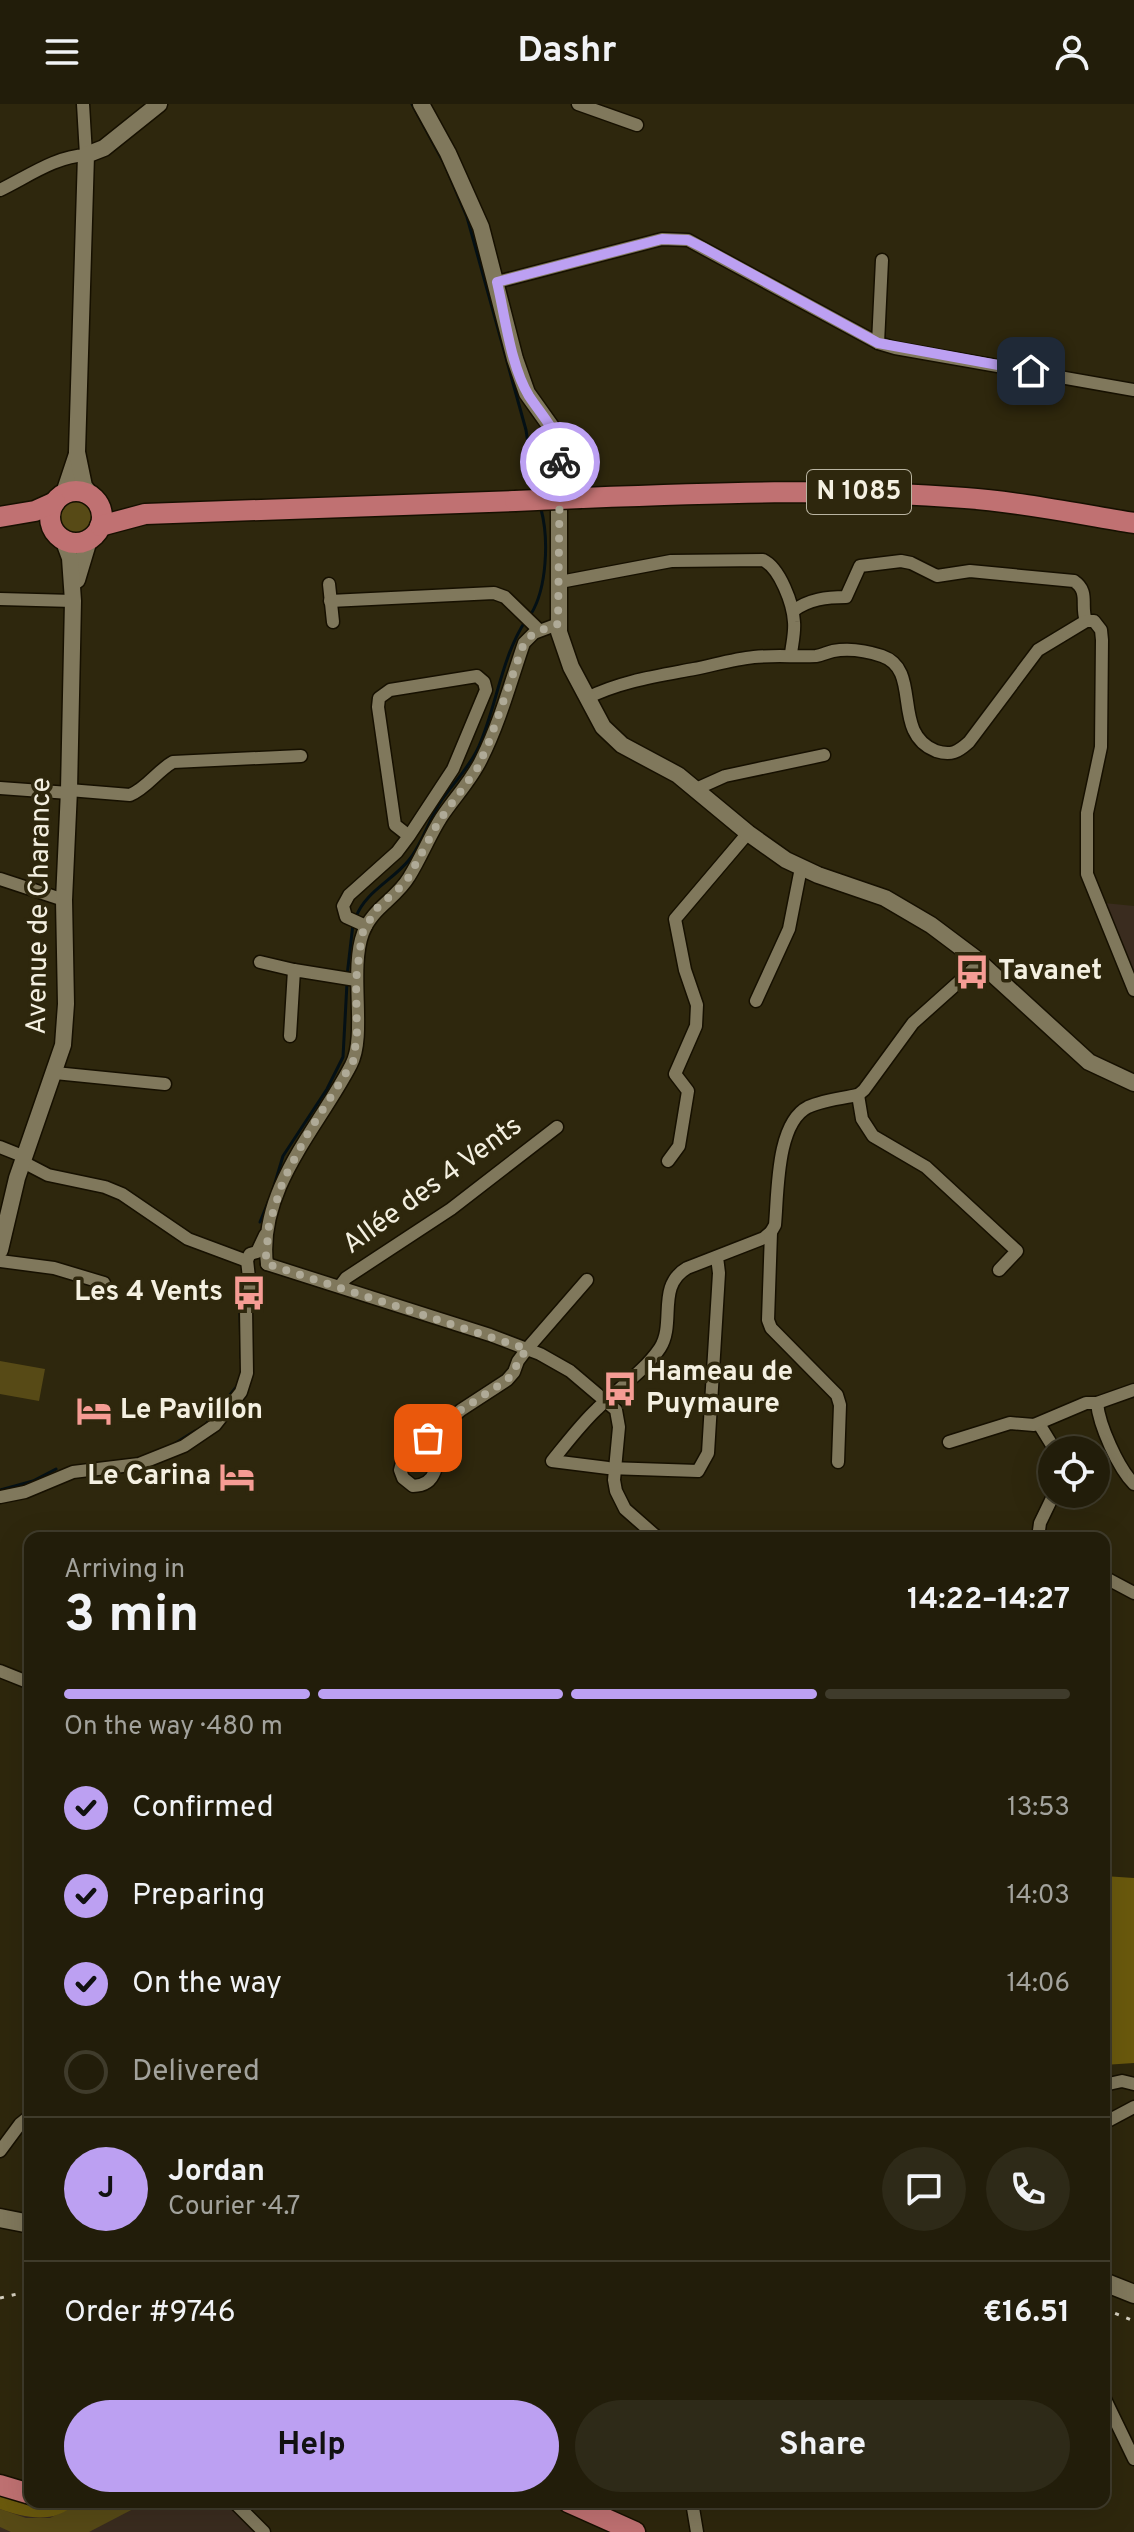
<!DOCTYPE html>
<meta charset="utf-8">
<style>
body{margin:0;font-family:Overpass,sans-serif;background:#2e2a18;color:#f1f3f6;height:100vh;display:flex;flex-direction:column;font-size:30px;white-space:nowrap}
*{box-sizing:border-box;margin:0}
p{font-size:26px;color:#a2a29c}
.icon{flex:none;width:44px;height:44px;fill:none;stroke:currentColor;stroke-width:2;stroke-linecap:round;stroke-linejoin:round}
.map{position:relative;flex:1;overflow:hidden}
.drawer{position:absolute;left:24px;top:1428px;width:1086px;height:976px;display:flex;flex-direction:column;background:#221d0a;border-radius:16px;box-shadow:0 8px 32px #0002,0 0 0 2px #3f3b2b}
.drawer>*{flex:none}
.controls{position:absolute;left:1038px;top:1332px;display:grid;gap:16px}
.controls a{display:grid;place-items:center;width:72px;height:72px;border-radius:50%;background:#221d0a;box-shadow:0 8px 32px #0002,0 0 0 2px #3f3b2b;font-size:40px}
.pin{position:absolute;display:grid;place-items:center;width:68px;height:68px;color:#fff;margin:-34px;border-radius:16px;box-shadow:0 4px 12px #0006}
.courier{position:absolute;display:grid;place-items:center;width:80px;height:80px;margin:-40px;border:6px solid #bca0f2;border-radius:50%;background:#fff;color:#222;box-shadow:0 2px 10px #0007}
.head em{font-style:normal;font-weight:700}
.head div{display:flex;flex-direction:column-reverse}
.head{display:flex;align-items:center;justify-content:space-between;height:136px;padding:0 40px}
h1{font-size:52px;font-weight:700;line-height:60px}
.bar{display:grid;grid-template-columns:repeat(4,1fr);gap:12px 8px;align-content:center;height:96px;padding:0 40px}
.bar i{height:10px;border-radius:6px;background:#3f3b2b}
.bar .on{background:#bca0f2}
.bar p{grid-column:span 4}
.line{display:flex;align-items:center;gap:20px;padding:0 40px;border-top:2px solid #3f3b2b}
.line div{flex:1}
.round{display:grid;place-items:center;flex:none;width:84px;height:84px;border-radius:42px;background:#2e2a18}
ol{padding:0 40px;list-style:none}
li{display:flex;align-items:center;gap:24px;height:88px}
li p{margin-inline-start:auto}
li .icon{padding:8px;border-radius:50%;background:#bca0f2;color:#111;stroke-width:4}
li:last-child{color:#a2a29c}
li i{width:44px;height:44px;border:4px solid #3f3b2b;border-radius:50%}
.primary-button{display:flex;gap:16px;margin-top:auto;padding:16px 40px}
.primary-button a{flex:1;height:92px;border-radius:48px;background:#bca0f2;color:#111;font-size:32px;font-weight:700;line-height:92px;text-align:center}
.primary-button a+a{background:#2e2a18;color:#f1f3f6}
header{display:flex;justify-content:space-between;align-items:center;height:104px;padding:0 40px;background:#221d0a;font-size:36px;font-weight:700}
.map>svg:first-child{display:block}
</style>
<header><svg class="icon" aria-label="menu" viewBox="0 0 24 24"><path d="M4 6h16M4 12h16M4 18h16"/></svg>Dashr<svg class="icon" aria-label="person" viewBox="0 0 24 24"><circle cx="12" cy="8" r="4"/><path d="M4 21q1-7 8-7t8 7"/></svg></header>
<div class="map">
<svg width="1134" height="2428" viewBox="0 0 1134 2428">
<rect width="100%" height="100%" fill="#2e270d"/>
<g fill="#3a2c1f">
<polygon points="1104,799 1134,802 1134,868"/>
<polygon points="0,2391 30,2403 48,2398 226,2398 257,2428 0,2428"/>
</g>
<g fill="#574a16">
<path d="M74 393 84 395 93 404 90 406 93 423 80 432 65 429C51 415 55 399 74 393Z"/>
<polygon points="0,1257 45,1265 39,1297 0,1290"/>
<polygon points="82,2398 140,2398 137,2403 89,2428 11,2428 0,2423 0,2405 26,2414 50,2414"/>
</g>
<g fill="#6a590d">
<polygon points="554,1426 567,1434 462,1434 466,1432"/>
<polygon points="1104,1772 1134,1774 1134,1959 1104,1961"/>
<path d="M0 2391 35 2401 77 2398C55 2421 26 2414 0 2405Z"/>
</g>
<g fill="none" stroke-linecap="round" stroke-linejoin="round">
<g stroke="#041015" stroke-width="3">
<polyline points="412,0 444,59 467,113 526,326 535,386"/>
<path d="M531 510C547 484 549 435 541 405"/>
<path d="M356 813C365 788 393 776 409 756 423 739 429 715 441 697 454 678 470 663 479 642 497 601 501 554 526 516"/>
<polyline points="347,872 353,820"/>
<polyline points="272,1089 283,1052 327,985 343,953 347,879"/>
<polyline points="260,1118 269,1096"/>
<polyline points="240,1209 241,1254"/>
<polyline points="207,1319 238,1281"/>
<polyline points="174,1340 195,1327"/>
<polyline points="0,1386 33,1377 56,1365"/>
</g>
<g stroke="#161000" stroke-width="15">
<g id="minor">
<polyline points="578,0 637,21"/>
<path d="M0 86C27 73 56 52 86 51L83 0"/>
<polyline points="497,178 662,135 688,136 878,239 895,244 1134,286"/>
<polyline points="878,239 882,156"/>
<path d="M560 478 671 457 763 456C780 464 793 500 794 518 795 529 792 540 791 550"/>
<polyline points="329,480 333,518"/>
<polyline points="0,495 73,497"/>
<polyline points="330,497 494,489 505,493 539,526"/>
<path d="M793 507C809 495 827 493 846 493L860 462 901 457 911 459 937 472 970 467 1074 477C1090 488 1080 501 1086 517"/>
<path d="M587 594C621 577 657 572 694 565 714 561 734 555 754 553 775 551 796 553 816 552 822 551 828 548 833 547 849 544 867 547 882 552 923 566 890 629 936 647 951 652 958 648 969 638L1038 546 1086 517H1094L1101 526 1102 536 1101 643 1087 709V770L1134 886"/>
<polyline points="0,684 69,689"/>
<polyline points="696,685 725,672 824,651"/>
<path d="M69 686 130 691C147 684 157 667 173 658L301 652"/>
<polyline points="0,775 64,796"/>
<polyline points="366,822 346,813 343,802 349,791 397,748 409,732 453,665 486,586 484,578 477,572 390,586 379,594 378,603 395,721 409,732"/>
<polyline points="260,858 294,866"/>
<polyline points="756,897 789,825 801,764"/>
<polyline points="290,932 294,866 356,876"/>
<polyline points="55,969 165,980"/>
<polyline points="858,991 862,1015 873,1032 926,1063 1017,1147 999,1166"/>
<polyline points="0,1043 25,1053"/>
<polyline points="668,1057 679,1042 688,987 675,970 696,922 697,901 685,866 675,815 748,729"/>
<polyline points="23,1058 48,1071 105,1083 122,1090 188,1135 247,1157"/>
<path d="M717 1153 719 1169 708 1349 698 1367 608 1364 552 1357C566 1340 580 1321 597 1305 617 1285 644 1268 660 1244 676 1219 656 1182 687 1164L764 1134 771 1128"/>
<polyline points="0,1157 54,1164 104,1179"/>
<path d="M267 1160C258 1085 319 1023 351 961 367 932 349 866 363 829 372 804 396 795 409 773 421 754 429 733 441 714 454 694 472 676 482 654 500 618 511 577 524 539L534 529 558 520"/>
<polyline points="267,1160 490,1231 540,1250 570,1267 616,1306 619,1323 614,1376 616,1387 625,1405 658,1434"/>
<polyline points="340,1182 346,1174 451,1105 557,1023"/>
<path d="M1097 1299C1099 1321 1118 1364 1134 1380"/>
<polyline points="1039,1320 1055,1346"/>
<path d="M438 1325C437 1347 443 1382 413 1382L403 1374 400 1366 403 1355 461 1306 507 1276 514 1268 518 1257 527 1245 587 1176"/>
<polyline points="949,1338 1010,1319 1034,1321 1086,1299 1097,1299 1134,1286"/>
<path d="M838 1358 840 1301 837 1291 771 1224 768 1216 771 1128 775 1121C778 1089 776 1019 808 1003 823 996 842 994 858 991L864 986 913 919 980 859"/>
<polyline points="0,1393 25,1388 73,1368 139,1360 184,1342 215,1321 241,1288 247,1269 246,1205 250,1183 247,1156 250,1150 257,1148 265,1131"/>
<polyline points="1038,1434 1040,1419 1054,1390"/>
<polyline points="1104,1473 1134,1489"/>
<polyline points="0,1567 30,1579"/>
<polyline points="1104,1981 1122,1977 1134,1980"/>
<polyline points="1104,2019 1134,2003"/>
<polyline points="0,2047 20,2020 30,2012"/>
<polyline points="1104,2293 1134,2355"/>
<polyline points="234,2398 264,2428"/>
<polyline points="692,2398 697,2428"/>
</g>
</g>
<g stroke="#161000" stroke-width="19">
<g id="tertiary">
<polyline points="421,0 448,49 481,123 515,255 527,289 559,334 561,347 559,380 559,528 571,563 603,623 622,641 678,671 748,729 786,756 818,771 885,794 931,821 975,854 1089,958 1134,979"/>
<polyline points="64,389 77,350"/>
<polyline points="90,390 84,382 77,348 86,51 104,44 159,0"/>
<polyline points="77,476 89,436"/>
<polyline points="0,1146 17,1074 63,941 66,900 64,796 69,686 73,497 70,454 63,435"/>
</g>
</g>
<g stroke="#161000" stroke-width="21">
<g id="secondary">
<polyline points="0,2114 30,2120"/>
<polyline points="1104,2178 1134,2190"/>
</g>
</g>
<g stroke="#161000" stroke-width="23">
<g id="primary">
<circle cx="76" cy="413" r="26"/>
<path d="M581 394C710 389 837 384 965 394 1021 398 1078 410 1134 419"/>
<polyline points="0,413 35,407 55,398"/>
<polyline points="100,422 145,410 515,397"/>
<polyline points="0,2381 30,2390"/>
<polyline points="568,2398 635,2428"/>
</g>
</g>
<use href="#minor" stroke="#80785c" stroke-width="12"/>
<use href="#tertiary" stroke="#80785c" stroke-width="16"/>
<use href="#secondary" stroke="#80785c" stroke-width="18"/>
<use href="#primary" stroke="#c07172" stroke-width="20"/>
<g stroke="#d5d0c0" stroke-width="3" stroke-dasharray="4 8" stroke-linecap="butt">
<polyline points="0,2194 30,2187"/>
<polyline points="1104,2205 1134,2217"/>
</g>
<g stroke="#161000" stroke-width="23" stroke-linecap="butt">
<polyline id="primary-bridge" points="515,397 581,394"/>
</g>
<use href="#primary-bridge" stroke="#c07172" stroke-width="20"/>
</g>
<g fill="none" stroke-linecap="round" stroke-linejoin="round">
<polyline stroke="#afaa97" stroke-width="8" stroke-dasharray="0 14.4" points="428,1334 461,1306 507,1276 514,1268 518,1257 527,1245 267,1160 266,1152 269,1121 283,1077 308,1029 353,958 357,931 356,876 362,830 376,805 406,778 439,717 477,665 489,638 524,539 534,529 558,520 560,358"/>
<path stroke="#bca0f2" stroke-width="10" d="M560 358C562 330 544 315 529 292 511 263 505 212 497 178L662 135 688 136 702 143 878 239 1031 267"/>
</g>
<defs>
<g id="bus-bare" transform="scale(2.76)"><path d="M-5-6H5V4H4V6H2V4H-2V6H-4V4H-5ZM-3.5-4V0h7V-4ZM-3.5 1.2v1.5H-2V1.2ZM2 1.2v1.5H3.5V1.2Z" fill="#f59c94" stroke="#2e270d" stroke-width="2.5" paint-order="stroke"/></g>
<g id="hotel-bare" transform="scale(2.76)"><path d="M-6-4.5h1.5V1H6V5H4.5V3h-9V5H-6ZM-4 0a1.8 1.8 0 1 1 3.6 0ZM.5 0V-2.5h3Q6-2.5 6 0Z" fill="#f59c94" stroke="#2e270d" stroke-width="2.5" paint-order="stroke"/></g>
</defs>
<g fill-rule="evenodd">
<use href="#bus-bare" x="972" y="868"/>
<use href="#bus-bare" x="249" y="1189"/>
<use href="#bus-bare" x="620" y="1285"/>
<use href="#hotel-bare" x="94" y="1307"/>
<use href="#hotel-bare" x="237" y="1373"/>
</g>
<g text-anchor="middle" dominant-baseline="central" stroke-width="7" stroke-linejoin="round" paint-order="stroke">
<rect fill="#2e270d" stroke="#b9b4a1" stroke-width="2" x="807" y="366" width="104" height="44" rx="6"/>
<g font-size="26" font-weight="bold" fill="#f4f0e1">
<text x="859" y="388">N 1085</text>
</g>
<g font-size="28" fill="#f4f0e1" stroke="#2e270d">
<text transform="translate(40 802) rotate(-89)">Avenue de Charance</text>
<text transform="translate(433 1082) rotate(-36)">Allée des 4 Vents</text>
</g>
<g font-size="28" font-weight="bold" fill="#f4f0e1" stroke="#2e270d" text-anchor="start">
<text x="998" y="868">Tavanet</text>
<text x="223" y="1189" text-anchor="end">Les 4 Vents</text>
<text x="646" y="1269">Hameau de<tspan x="646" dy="32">Puymaure</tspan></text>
<text x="120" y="1307">Le Pavillon</text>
<text x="211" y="1373" text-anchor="end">Le Carina</text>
</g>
</g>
</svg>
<div class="controls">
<a><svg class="icon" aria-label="locate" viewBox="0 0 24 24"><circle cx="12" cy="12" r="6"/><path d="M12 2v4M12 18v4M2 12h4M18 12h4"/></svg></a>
</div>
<div class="pin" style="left:428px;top:1334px;background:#ea580c"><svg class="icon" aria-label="bag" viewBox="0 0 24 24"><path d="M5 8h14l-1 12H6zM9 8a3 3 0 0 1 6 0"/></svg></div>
<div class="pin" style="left:1031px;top:267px;background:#1f2937"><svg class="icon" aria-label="home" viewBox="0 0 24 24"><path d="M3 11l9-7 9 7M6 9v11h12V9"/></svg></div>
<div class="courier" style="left:560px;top:358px"><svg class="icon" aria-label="bike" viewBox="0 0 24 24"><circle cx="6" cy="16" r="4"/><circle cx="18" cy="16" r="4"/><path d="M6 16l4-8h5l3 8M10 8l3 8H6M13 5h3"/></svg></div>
<section class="drawer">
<div class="head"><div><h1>3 min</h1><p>Arriving in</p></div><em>14:22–14:27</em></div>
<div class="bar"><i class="on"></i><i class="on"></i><i class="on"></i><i></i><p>On the way · 480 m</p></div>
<ol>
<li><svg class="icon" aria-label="check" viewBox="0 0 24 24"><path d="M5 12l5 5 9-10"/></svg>Confirmed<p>13:53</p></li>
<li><svg class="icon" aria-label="check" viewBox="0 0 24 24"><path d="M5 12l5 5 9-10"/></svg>Preparing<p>14:03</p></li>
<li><svg class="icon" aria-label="check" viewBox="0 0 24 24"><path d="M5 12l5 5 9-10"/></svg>On the way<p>14:06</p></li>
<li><i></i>Delivered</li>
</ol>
<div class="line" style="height:144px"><b class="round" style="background:#bca0f2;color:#111">J</b><div><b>Jordan</b><p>Courier · 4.7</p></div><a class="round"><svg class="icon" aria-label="chat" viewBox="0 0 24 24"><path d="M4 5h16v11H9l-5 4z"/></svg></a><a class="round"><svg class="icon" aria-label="phone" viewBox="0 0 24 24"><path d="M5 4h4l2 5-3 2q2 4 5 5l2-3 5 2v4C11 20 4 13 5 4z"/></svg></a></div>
<div class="line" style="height:104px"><div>Order #9746</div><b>€16.51</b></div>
<div class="primary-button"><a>Help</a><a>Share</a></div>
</section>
</div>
